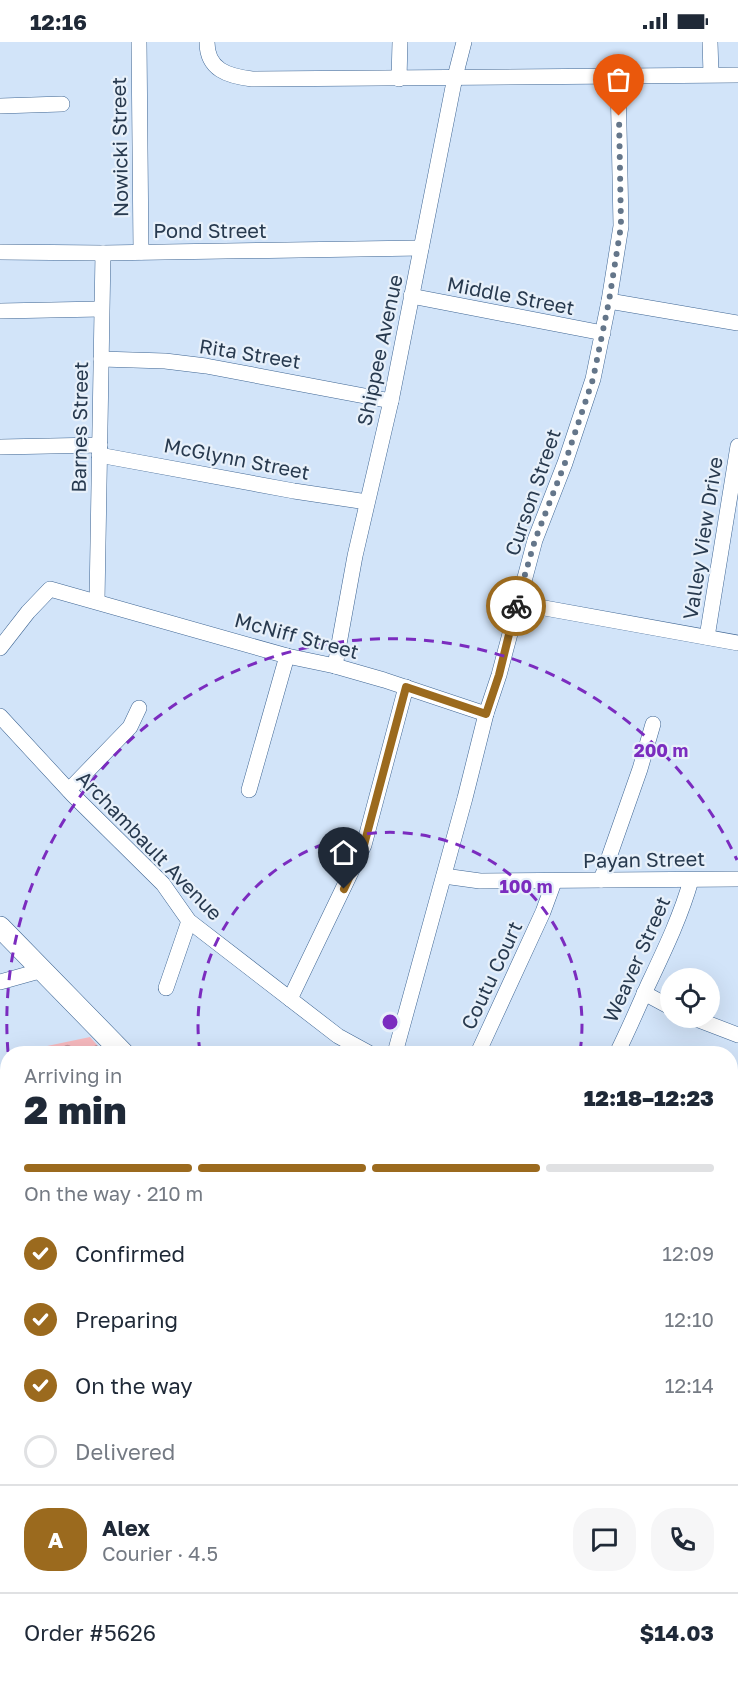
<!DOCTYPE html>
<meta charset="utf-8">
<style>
body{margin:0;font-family:"Golos Text",sans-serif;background:#f6f6f7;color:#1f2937;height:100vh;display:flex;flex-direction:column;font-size:22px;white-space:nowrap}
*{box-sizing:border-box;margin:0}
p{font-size:20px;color:#747a83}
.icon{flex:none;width:33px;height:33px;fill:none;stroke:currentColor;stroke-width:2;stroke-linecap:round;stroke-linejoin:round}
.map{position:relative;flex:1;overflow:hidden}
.sheet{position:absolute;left:0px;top:1004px;width:738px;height:638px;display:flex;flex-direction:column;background:#fff;border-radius:24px 24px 0 0;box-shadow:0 6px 24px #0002}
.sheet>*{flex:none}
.buttons{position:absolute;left:660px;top:926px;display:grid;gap:12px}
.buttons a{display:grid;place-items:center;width:60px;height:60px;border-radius:50%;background:#fff;box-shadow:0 6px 24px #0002;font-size:30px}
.pin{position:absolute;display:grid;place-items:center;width:51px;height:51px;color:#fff;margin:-62px -26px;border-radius:50% 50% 50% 0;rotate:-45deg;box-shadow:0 0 6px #0007}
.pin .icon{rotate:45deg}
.courier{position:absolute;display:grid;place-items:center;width:60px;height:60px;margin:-30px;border:4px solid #9b6a1e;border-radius:50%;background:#fff;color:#222;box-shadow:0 2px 8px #0007}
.overview em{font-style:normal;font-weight:800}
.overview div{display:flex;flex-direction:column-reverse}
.overview{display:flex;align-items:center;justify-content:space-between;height:102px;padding:0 24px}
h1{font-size:39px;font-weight:800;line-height:45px}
.bar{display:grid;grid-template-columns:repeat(4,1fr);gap:9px 6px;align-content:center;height:72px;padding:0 24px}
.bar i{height:8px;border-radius:4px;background:#e0e1e3}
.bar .active{background:#9b6a1e}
.bar p{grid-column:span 4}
.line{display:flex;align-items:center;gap:15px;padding:0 24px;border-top:2px solid #e0e1e3}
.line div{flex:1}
.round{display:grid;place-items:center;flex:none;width:63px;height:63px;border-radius:24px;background:#f6f6f7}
ol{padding:0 24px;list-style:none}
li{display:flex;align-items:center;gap:18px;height:66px}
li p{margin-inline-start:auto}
li .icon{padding:6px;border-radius:50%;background:#9b6a1e;color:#fff;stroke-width:4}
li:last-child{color:#747a83}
li i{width:33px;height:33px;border:3px solid #e0e1e3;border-radius:50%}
.status{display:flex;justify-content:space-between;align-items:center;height:42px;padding:0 30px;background:#fff;direction:ltr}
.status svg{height:16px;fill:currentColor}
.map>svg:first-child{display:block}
</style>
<div class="status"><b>12:16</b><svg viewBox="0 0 49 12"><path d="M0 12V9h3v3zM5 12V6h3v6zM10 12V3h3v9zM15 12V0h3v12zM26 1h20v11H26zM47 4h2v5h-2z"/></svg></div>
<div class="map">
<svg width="738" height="1640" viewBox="0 0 738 1640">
<defs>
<pattern id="forest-firs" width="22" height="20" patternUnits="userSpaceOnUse" patternTransform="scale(1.5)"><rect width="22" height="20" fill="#d4828b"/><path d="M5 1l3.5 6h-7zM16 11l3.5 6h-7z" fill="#ac6b74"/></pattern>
<pattern id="park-crowns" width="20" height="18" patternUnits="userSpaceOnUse" patternTransform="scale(1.5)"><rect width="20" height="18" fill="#f6b9be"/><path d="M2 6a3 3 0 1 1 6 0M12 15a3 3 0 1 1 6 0" fill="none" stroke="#c7979d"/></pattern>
<pattern id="water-waves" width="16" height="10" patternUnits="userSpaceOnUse" patternTransform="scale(1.5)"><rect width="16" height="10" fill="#58c8c6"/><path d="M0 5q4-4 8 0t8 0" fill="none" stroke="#49a3a3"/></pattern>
</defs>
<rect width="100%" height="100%" fill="#d2e4f9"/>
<g fill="url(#forest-firs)">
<polygon points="0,1315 8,1319 7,1398 1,1400"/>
<polygon points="0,1553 7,1560 7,1601 0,1599"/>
</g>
<polygon fill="url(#park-crowns)" points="90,995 104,1011 29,1011 28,1008"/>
<polygon fill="url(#water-waves)" stroke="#4a9da2" stroke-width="1.5" points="0,1599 7,1601 8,1634 648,1634 648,1640 0,1640"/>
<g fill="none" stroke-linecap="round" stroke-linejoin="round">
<g stroke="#3e6593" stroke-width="16">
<g id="street">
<polyline points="139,0 141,210"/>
<path d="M207 0C207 28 228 34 252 37L738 33"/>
<polyline points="710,0 711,32"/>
<polyline points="399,37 400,0"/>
<polyline points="0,64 62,62"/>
<polyline points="0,210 103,211 421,206"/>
<polyline points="411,254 603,291"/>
<polyline points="609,259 738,281"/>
<polyline points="0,269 101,267"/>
<polyline points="101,317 165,319 206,324 391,359"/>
<polyline points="0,405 100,403"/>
<polyline points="99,413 294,449 367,460"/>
<polyline points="97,559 103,211"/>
<polyline points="517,561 738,601"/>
<polyline points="707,595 738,404"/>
<polyline points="0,606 28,570 50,547 287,614 335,624 384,638 486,672"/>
<polyline points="335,624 355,514 391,359 455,35 464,0"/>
<polyline points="0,674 73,753 163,842 189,879 338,994 369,1011"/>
<polyline points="69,748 130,685 139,666"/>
<polyline points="249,748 287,614"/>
<polyline points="444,834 480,839 738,837"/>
<polyline points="601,838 640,727 653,682"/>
<polyline points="0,940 43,928"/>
<polyline points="166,946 189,879"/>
<polyline points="644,951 670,965"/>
<polyline points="290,957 364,803 406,645"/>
<polyline points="691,975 738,993"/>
<polyline points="395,1011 465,756 486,672 499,633 535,498 565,421 593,337 609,259 621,184 618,35"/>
<polyline points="478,1011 543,870 554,840"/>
<path d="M617 1011C628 989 638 966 648 943 664 909 681 874 691 838"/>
<polyline points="730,1130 738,1131"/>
<polyline points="0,1513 8,1519"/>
</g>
</g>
<g stroke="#3e6593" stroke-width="22">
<g id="secondary">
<polyline points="0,885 123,1011"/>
<polyline points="0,1088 8,1086"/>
<polyline points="0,1314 8,1318"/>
<polyline points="730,1325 738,1329"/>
<polyline points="730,1433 738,1431"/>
</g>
</g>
<use href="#street" stroke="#fff" stroke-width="15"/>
<use href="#secondary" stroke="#fff" stroke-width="21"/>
</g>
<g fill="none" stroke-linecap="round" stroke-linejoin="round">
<polyline stroke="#64768a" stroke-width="6" stroke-dasharray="0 10.8" points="516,564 535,498 565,421 593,337 609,259 621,184 619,74"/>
<polyline stroke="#9b6a1e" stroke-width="8" points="344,847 364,803 406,645 486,672 499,633 516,564"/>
</g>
<g fill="none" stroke="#7b2cbf" stroke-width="3" stroke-dasharray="10 8">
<path d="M200 1010A192 192 0 1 1 580 1010"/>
<path d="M8 1010A383 383 0 0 1 737 818"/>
</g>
<g text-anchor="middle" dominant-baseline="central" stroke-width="4.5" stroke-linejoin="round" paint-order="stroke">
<g font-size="20" fill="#283a4f" stroke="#e7f0fa">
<text transform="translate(119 105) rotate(-91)">Nowicki Street</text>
<text x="210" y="188">Pond Street</text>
<text transform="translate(511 253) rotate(11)">Middle Street</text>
<text transform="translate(379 308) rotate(-78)">Shippee Avenue</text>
<text transform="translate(250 311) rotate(9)">Rita Street</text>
<text transform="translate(79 385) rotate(-89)">Barnes Street</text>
<text transform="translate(237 416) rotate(11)">McGlynn Street</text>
<text transform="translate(532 450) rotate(-71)">Curson Street</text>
<text transform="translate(702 496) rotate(-81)">Valley View Drive</text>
<text transform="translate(297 593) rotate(15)">McNiff Street</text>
<text transform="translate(150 803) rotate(46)">Archambault Avenue</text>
<text transform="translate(644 817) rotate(-1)">Payan Street</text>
<text transform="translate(636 917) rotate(-66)">Weaver Street</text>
<text transform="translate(491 933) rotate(-65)">Coutu Court</text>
</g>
</g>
<circle cx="390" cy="980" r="9" fill="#7b2cbf" stroke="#e7f0fa" stroke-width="3"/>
<g font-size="18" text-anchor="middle" font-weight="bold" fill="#7b2cbf" stroke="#e7f0fa" stroke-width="4.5" stroke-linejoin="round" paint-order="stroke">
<text x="661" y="715">200 m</text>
<text x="526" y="851">100 m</text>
</g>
</svg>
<div class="buttons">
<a><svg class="icon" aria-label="locate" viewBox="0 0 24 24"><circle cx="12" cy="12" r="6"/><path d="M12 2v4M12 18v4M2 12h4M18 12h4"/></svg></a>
</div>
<div class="pin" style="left:619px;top:74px;background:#ea580c"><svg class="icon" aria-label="bag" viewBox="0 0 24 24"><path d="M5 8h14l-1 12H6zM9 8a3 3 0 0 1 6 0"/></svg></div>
<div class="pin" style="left:344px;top:847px;background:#1f2937"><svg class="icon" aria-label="home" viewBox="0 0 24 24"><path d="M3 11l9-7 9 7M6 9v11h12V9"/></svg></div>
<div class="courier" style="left:516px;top:564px"><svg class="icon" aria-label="bike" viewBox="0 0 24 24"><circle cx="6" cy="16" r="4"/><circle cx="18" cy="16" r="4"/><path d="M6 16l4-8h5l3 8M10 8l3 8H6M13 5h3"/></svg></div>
<section class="sheet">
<div class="overview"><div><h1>2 min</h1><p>Arriving in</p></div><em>12:18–12:23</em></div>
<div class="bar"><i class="active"></i><i class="active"></i><i class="active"></i><i></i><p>On the way · 210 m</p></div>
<ol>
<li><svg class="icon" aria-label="check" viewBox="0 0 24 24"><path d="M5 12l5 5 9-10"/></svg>Confirmed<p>12:09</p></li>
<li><svg class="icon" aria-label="check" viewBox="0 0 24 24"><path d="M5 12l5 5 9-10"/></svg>Preparing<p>12:10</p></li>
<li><svg class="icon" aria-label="check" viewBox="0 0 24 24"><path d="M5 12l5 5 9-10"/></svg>On the way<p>12:14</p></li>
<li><i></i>Delivered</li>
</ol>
<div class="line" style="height:108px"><b class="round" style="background:#9b6a1e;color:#fff">A</b><div><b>Alex</b><p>Courier · 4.5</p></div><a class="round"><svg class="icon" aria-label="chat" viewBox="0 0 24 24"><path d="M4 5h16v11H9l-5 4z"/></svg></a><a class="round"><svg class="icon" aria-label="phone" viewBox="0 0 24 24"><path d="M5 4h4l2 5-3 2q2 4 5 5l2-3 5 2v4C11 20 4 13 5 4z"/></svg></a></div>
<div class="line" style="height:78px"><div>Order #5626</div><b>$14.03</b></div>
</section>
</div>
